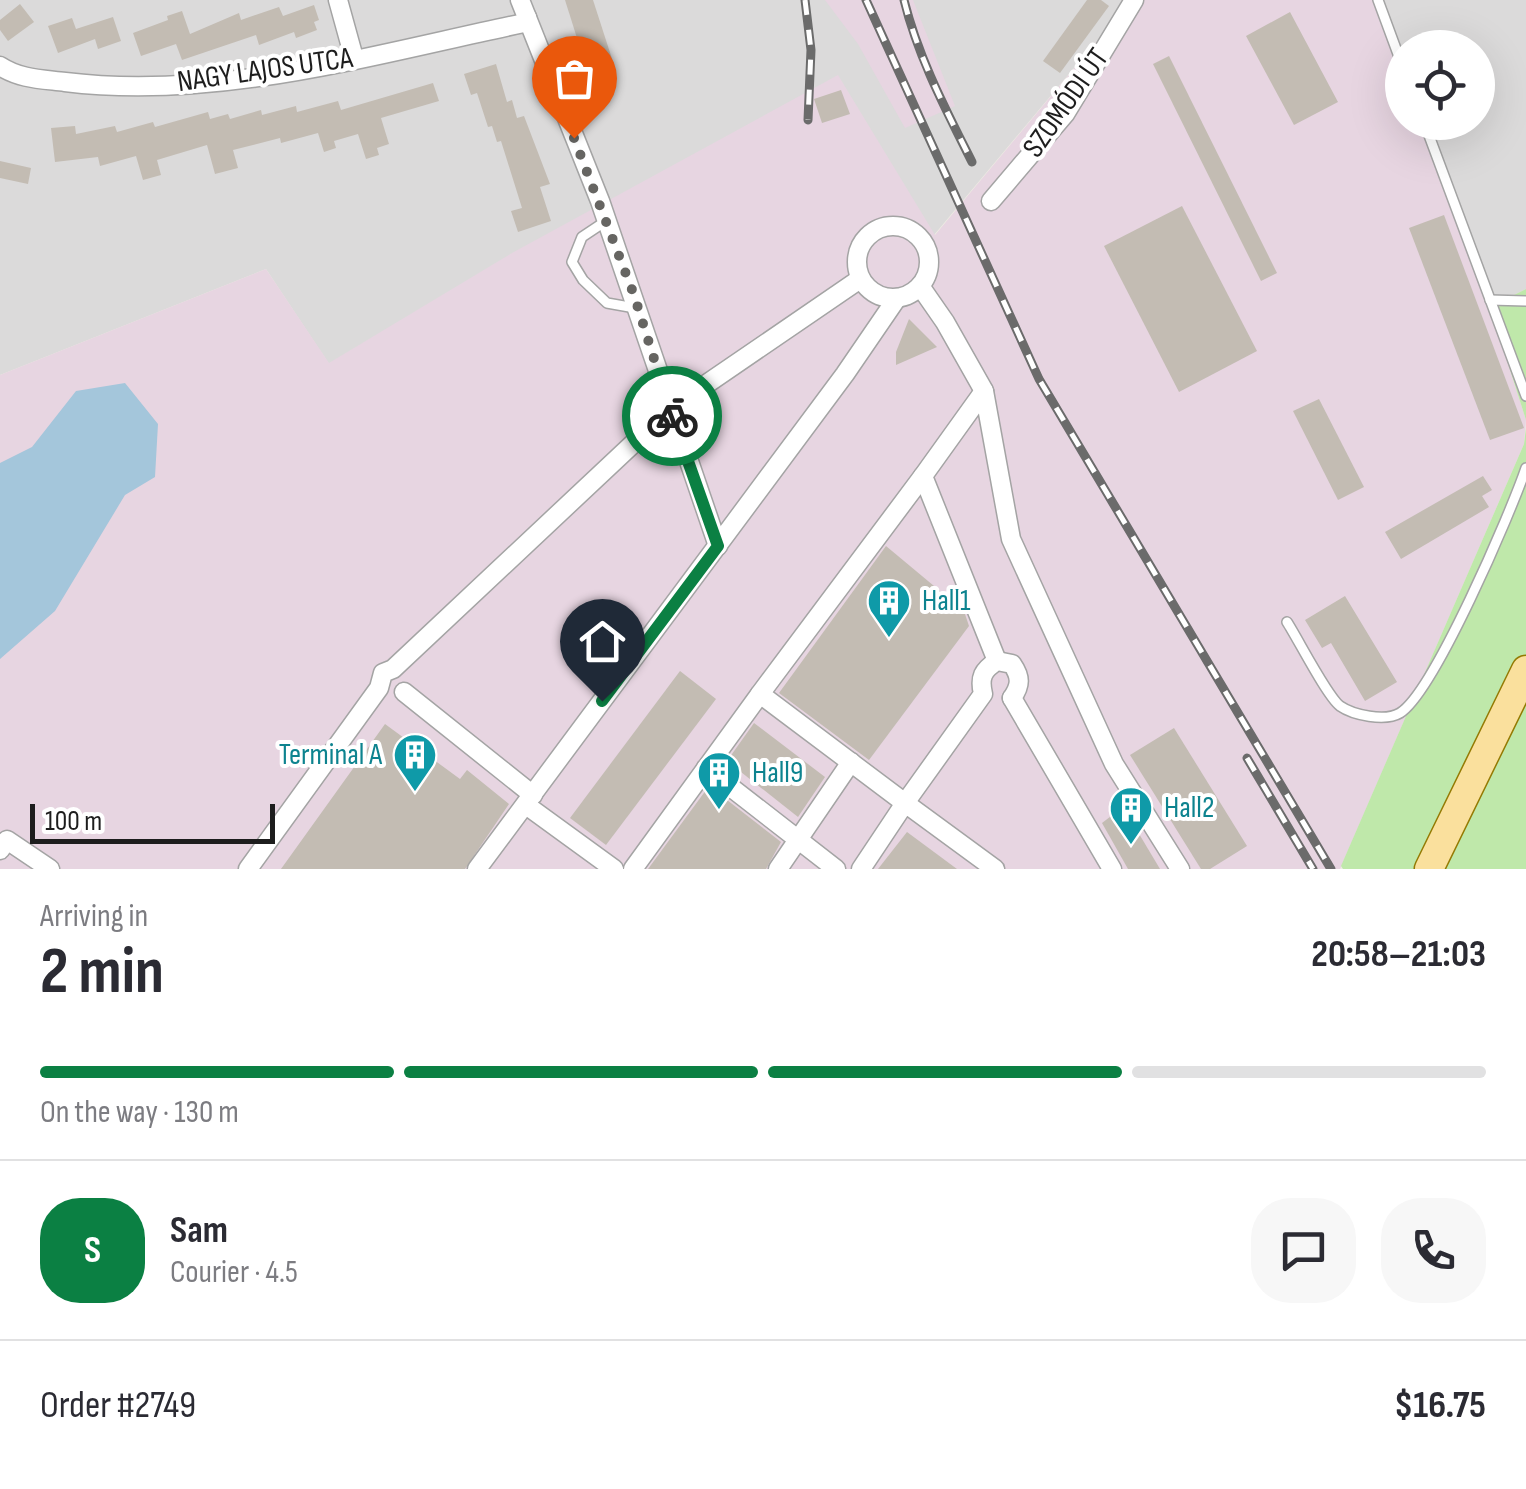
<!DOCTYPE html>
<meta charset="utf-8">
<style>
body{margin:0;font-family:"Sofia Sans Condensed",sans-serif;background:#f7f7f7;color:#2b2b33;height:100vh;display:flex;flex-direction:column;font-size:38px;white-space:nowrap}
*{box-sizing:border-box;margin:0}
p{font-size:32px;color:#7c7c81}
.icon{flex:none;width:55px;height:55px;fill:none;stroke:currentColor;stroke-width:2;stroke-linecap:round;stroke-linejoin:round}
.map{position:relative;height:869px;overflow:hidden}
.panel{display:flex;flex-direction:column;background:#fff;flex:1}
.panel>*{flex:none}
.tools{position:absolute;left:1385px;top:30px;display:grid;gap:20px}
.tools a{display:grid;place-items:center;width:110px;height:110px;border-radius:50%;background:#fff;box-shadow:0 10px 40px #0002;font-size:50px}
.scale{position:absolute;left:30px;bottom:25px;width:245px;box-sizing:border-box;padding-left:10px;border:5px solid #1d1d1d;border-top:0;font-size:28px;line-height:35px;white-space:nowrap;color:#1d1d1d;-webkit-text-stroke:8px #fff;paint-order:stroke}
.pin{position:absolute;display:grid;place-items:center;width:85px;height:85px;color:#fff;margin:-102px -42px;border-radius:50% 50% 50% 0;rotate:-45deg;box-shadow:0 0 10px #0007}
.pin .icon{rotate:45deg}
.courier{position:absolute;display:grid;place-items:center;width:100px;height:100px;margin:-50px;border:8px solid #0b8043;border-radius:50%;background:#fff;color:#222;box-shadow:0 2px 12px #0007}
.summary em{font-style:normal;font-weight:700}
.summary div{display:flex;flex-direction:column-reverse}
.summary{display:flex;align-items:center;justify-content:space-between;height:170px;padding:0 40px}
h1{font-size:65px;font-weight:700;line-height:75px}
.bar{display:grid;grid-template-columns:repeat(4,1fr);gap:15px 10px;align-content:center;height:120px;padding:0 40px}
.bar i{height:12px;border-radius:8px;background:#e1e1e2}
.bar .active{background:#0b8043}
.bar p{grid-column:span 4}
.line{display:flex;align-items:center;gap:25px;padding:0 40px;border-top:2px solid #e1e1e2}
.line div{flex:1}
.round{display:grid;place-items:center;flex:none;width:105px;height:105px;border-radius:40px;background:#f7f7f7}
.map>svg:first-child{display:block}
</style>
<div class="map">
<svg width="1526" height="869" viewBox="0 0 1526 869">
<rect width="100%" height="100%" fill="#eeece3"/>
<g fill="#dbdada">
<polygon points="0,0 1131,0 934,235 329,364 266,269 0,375"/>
<polygon points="1374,0 1526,0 1526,289 1490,307 1420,123 1478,122 1478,48 1402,48 1402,75"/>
</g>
<g fill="#e7d5e1">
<polygon points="825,0 913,0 955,106 905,128 858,44"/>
<polygon points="1131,0 1374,0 1402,75 1402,122 1420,123 1490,307 1526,420 1524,444 1340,869 0,869 0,375 266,269 329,363 512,253 838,75 935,235"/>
</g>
<g fill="#bfe8aa">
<polygon points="1526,289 1526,420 1490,307"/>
<polygon points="1526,428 1526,869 1343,869 1341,866 1524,444"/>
</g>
<polygon fill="#a4c6db" points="125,383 158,424 155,477 125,495 55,611 0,659 0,463 32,447 76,391"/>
<g fill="#c3bcb3">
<polygon points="565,0 593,0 614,65 588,73"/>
<polygon points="1087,0 1101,0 1109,6 1060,73 1043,61"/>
<polygon points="20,4 34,22 8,41 0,30 0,20"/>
<polygon points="314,5 319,20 314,22 317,30 296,38 294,32 259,45 256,35 182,60 176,44 141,56 133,33 168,20 167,16 182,11 190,34 239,13 241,20 279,7 283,16"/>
<polygon points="1290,12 1338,102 1294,125 1246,36"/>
<polygon points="113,17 121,41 98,49 95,39 58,53 48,26 72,18 76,29"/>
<polygon points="1169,56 1277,273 1261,281 1153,64"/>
<polygon points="496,64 507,102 512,100 517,118 524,116 550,184 540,187 551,221 518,232 511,211 522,208 501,141 497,142 492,126 488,127 477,93 471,95 464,74"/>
<polygon points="433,83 439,101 381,118 389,144 377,148 379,155 366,159 358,134 334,141 336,148 324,152 318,133 281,143 280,138 233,150 238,168 215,174 207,145 157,160 161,175 143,180 136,156 100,166 98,157 55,162 51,128 75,126 76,134 115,126 117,132 153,122 155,127 208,112 210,119 228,114 230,119 261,110 262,115 296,106 297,112 338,101 341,110"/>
<polygon points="841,90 850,114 822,123 814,99"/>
<polygon points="0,161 31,168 28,184 0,178"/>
<polygon points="1182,206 1257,351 1179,392 1104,246"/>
<polygon points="1444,215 1524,428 1490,440 1409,228"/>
<polygon points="909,319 937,347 896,365 896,352"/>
<polygon points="1319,399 1364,487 1338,500 1293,411"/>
<polygon points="1483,476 1492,490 1482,496 1489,507 1401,559 1385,532"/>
<polygon points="886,546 964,611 969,626 869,760 779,693"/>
<polygon points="1345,596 1397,682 1365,701 1331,643 1322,648 1305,620"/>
<polygon points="680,671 716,699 606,845 570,818"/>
<polygon points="754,723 825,777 798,817 727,761"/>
<polygon points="385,724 460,779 467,770 509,804 465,869 281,869"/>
<polygon points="1174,728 1247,846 1210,869 1201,869 1130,755"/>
<polygon points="709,786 781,842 766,869 648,869"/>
<polygon points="1123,807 1160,869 1128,869 1102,823"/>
<polygon points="907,832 957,869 878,869"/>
</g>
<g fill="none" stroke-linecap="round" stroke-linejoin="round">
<g stroke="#a4a4a4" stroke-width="12">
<g id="lane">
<polyline points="1378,0 1402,65"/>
<polyline points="1424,122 1526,396"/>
<polyline points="606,221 582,237 572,262 583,280 607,303 635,308"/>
<polyline points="1490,300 1526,301"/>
<path d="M1287 622C1298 639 1327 696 1340 706 1353 715 1385 722 1400 713 1434 692 1511 512 1526 468"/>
</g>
</g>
<g stroke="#a4a4a4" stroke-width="21">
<g id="street">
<polyline points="338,0 354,58"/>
<polyline points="520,0 600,201 718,546"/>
<path d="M0 66C20 79 41 79 65 82 218 101 375 54 524 23L527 17"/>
<polyline points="991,201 1065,114 1134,0"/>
<circle cx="893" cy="262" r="36"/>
<polyline points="920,286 945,322 984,391"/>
<path d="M923 476 760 694 905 803 983 694C979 677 983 670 997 661L1012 664C1021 677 1021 685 1012 698"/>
<polyline points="997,661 923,476 984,391 1011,539 1114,764 1180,869"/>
<polyline points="404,692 533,795"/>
<polyline points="1012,698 1112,869"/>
<polyline points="706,768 836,869"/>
<polyline points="526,805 614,869"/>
<polyline points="0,850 7,840 50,869"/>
<polyline points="248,869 379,688 383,673 393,669 670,409 860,279"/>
<polyline points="477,869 845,374 897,298"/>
<polyline points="633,869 760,694"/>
<polyline points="778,869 851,762"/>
<polyline points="861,869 905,803 995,869"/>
</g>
</g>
<g stroke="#947a03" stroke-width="31">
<polyline id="primary" points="1429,869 1526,670"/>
</g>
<use href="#lane" stroke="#fff" stroke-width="9"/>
<use href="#street" stroke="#fff" stroke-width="18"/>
<use href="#primary" stroke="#fae09d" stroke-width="28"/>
<g stroke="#6b6b6b" stroke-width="9">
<g id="rail">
<polyline points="805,0 811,50 808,120"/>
<polyline points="866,0 1039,379 1331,869"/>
<path d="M904 0C918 57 946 110 972 162"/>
<polyline points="1247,758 1313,869"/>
</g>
</g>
<use href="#rail" stroke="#fff" stroke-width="5" stroke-dasharray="15" stroke-linecap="butt"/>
</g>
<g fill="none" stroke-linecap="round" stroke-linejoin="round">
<polyline stroke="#666562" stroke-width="10" stroke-dasharray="0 18" points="574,138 634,295 672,416"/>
<polyline stroke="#0b8043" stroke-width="12" points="602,701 718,546 672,416"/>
</g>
<defs>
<g id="building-pin" transform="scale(2.25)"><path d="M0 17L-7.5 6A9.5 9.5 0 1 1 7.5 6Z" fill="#0f9aa8" stroke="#fff"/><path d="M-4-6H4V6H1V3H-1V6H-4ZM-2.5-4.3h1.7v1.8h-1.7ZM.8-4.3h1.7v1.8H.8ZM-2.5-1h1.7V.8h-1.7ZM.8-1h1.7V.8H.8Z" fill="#fff"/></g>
</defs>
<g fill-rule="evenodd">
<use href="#building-pin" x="889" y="601"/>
<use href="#building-pin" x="415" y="755"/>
<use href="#building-pin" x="719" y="773"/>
<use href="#building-pin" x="1131" y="808"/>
</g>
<g text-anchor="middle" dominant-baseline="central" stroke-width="8" stroke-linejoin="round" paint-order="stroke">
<g font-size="30" fill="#1d1d1d" stroke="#fff">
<text transform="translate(265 70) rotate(-8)">NAGY LAJOS UTCA</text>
<text transform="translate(1066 103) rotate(-55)">SZOMÓDI ÚT</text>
</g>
<g font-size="30" fill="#0d838f" stroke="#fff" text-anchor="start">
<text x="922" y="601">Hall1</text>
<text x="382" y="755" text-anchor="end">Terminal A</text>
<text x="752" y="773">Hall9</text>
<text x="1164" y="808">Hall2</text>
</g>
</g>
</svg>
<div class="tools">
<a><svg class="icon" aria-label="locate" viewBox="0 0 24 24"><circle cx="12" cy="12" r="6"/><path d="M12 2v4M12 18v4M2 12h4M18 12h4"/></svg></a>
</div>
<div class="scale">100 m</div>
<div class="pin" style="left:574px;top:138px;background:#ea580c"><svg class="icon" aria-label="bag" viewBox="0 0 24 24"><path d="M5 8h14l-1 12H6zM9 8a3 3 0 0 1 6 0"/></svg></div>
<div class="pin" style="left:602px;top:701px;background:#1f2937"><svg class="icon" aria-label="home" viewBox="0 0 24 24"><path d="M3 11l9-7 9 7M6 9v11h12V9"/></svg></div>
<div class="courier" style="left:672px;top:416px"><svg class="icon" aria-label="bike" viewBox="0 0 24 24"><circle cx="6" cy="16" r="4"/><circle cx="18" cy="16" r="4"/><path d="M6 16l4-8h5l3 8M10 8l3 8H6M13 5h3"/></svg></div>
</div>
<section class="panel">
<div class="summary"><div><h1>2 min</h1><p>Arriving in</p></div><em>20:58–21:03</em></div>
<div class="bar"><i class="active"></i><i class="active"></i><i class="active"></i><i></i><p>On the way · 130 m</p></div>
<div class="line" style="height:180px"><b class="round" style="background:#0b8043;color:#fff">S</b><div><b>Sam</b><p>Courier · 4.5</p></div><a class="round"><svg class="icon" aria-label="chat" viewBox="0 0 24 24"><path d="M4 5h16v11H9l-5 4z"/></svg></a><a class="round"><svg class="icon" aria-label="phone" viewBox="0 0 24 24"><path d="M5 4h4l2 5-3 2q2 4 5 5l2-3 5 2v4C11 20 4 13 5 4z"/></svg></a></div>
<div class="line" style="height:130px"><div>Order #2749</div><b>$16.75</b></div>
</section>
